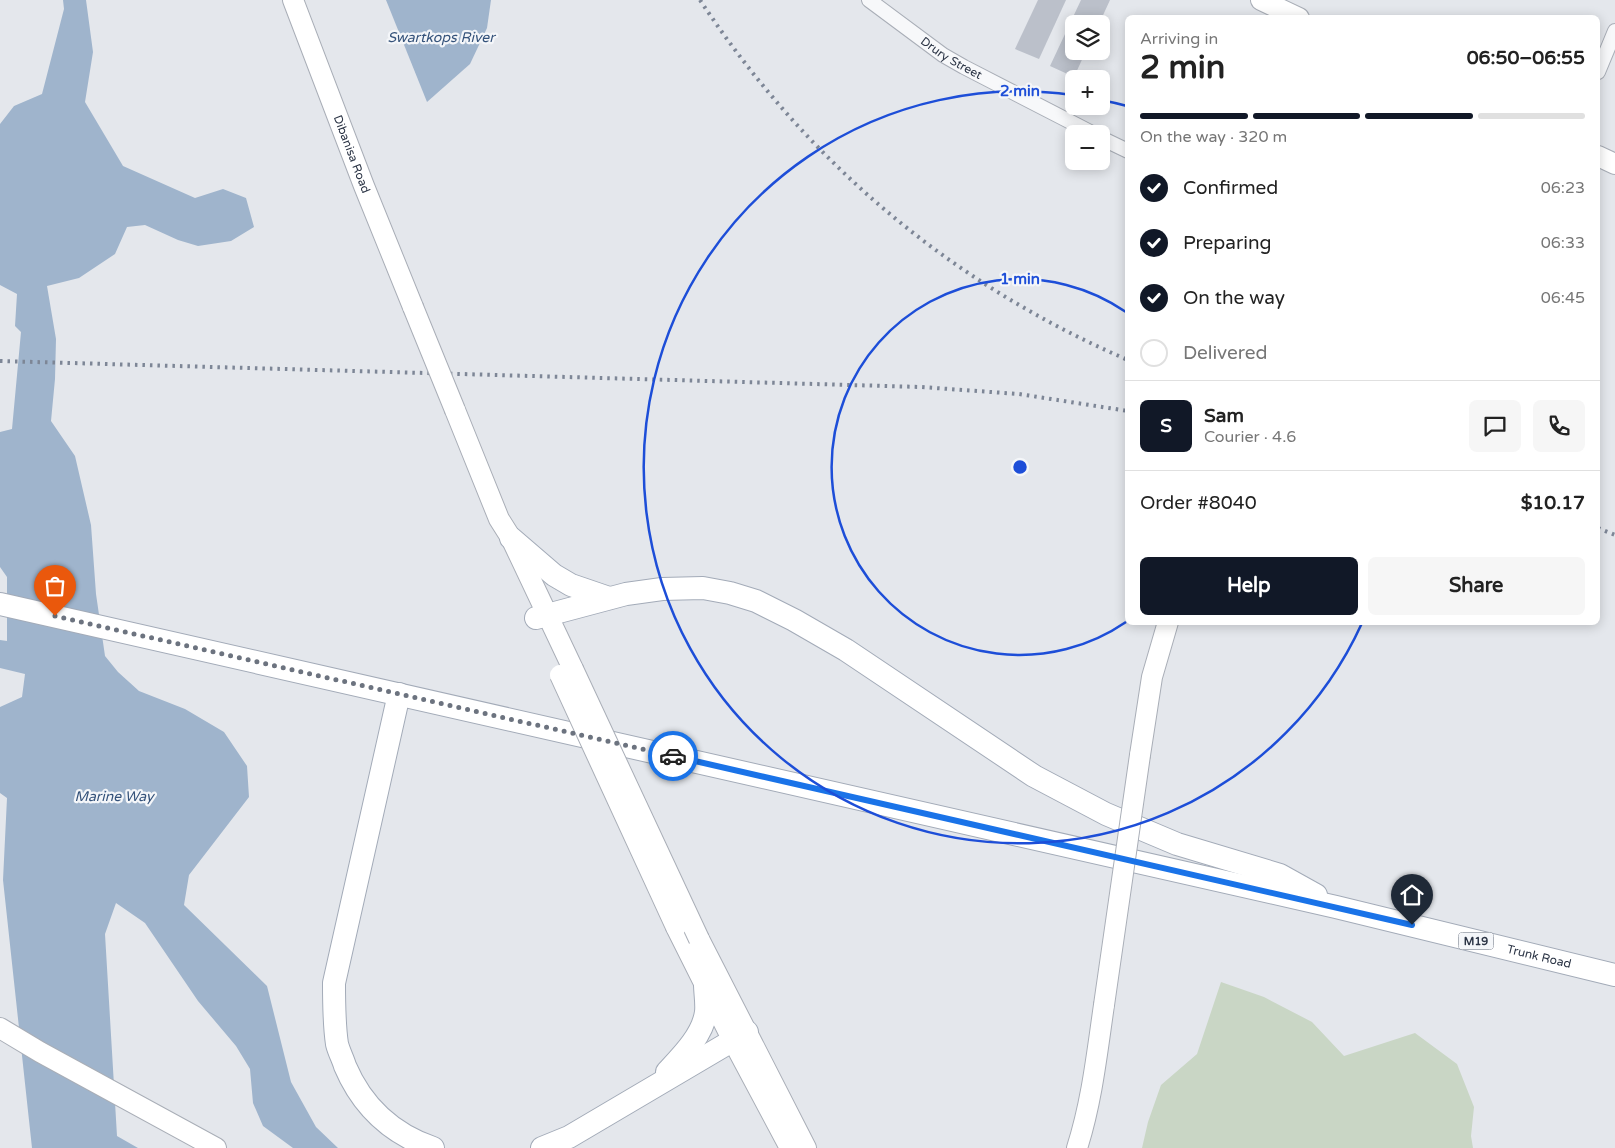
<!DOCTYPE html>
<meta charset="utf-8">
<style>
body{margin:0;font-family:"Varela Round",sans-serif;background:#f6f6f6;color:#222;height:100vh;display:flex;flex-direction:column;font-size:19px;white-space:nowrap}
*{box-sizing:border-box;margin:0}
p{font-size:16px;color:#767676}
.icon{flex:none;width:28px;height:28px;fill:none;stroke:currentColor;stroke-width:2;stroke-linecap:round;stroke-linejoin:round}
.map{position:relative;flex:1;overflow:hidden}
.side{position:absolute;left:1125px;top:15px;width:475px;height:610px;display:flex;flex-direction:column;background:#fff;border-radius:8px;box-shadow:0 2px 12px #0003}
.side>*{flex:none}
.controls{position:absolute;left:1065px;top:15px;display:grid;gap:10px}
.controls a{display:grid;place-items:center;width:45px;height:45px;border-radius:8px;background:#fff;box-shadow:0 2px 12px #0003;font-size:25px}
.pin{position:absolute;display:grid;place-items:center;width:42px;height:42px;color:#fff;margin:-51px -21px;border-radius:50% 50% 50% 0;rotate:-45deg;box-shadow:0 0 5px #0007}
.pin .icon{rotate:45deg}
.courier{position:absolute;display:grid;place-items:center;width:50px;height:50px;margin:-25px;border:4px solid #1a73e8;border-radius:50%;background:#fff;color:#222;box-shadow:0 1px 6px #0007}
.overview em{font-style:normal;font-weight:700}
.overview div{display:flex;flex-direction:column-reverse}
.overview{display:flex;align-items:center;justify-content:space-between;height:85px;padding:0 15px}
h1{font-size:32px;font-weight:700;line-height:38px}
.bar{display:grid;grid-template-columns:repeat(4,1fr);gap:8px 5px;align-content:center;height:60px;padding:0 15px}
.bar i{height:6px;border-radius:4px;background:#e0e0e0}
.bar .current{background:#111827}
.bar p{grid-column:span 4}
.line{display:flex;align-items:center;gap:12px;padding:0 15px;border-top:1px solid #e0e0e0}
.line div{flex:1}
.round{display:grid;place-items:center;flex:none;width:52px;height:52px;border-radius:8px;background:#f6f6f6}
ol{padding:0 15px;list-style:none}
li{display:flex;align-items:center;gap:15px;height:55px}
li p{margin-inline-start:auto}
li .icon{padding:5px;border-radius:50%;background:#111827;color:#fff;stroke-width:4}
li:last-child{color:#767676}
li i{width:28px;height:28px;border:2px solid #e0e0e0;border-radius:50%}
.primary-button{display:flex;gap:10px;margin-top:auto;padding:10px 15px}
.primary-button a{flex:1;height:58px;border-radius:8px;background:#111827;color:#fff;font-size:20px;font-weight:700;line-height:58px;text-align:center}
.primary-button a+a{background:#f6f6f6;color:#222}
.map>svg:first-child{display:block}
</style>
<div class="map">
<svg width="1615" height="1148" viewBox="0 0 1615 1148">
<rect width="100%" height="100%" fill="#e4e7ec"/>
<polygon fill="#c9d6c5" points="1221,982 1264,997 1312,1022 1344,1056 1415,1033 1457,1064 1474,1107 1471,1136 1473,1148 1142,1148 1148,1122 1161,1085 1197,1054"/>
<g fill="#9fb4cc">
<polygon points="63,0 86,0 93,52 85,102 123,166 195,198 223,189 246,198 254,227 231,241 198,246 178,240 145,225 127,227 115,254 79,278 47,286 56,339 55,379 51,421 75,456 91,525 96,594 105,656 118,672 139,691 185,709 224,732 247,766 249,797 189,875 184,905 267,986 291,1082 316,1127 338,1148 293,1148 263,1126 253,1103 250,1069 236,1046 198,1001 145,923 116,903 105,934 117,1136 138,1148 32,1148 3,880 7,798 0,793 0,707 22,697 25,674 0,668 0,640 7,641 7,577 0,567 0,432 12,429 21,332 15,326 17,294 0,285 0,124 14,106 42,94 64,9"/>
<polygon points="386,0 491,0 487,28 470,64 427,102"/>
</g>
<g fill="#bbc0ca">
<polygon points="1038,0 1066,0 1039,59 1015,49"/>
<polygon points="1081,0 1110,0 1099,24 1074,24 1074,51 1086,51 1074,77 1050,66"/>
</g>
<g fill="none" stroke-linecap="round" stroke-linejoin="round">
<g stroke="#a9aeb7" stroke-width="16">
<g id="street">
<path id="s1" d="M869 0 943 55 964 67 1094 134"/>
<polyline points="1598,72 1615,31"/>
<polyline points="1101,138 1128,151"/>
</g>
</g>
<g stroke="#a9aeb7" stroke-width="22">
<g id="secondary">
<path id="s2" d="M293 0 364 186 413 307"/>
<polyline points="1261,0 1299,18"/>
<polyline points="1598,156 1615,164"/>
<polyline points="455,410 499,519 511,538 573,669"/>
<polyline points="1140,755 1152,677 1168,622"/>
<polyline points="676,927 733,1041 790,1148"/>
<polyline points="699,939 806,1148"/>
<polyline points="0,1028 40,1052 216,1148"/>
<path d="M1077 1148C1092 1101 1097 1053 1104 1005"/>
</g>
</g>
<g stroke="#a3abb8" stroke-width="24">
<g id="primary">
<polyline points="511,538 554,575 571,585 609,598"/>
<path id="s3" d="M0 604 1336 907 1615 975"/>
<polyline points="536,618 626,594 662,589 703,588 730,593 756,601 794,620 846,650 1034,776 1106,814 1177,844 1280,875 1316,895"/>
<path d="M399 694 334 983C334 1003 334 1024 337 1044 339 1052 343 1059 345 1066 362 1106 392 1134 433 1148"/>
<path d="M667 1072C682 1056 703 1035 706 1012 707 1003 705 993 705 984"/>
<polyline points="542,1148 569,1137 747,1032"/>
</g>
</g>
<use href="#street" stroke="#f7f8fa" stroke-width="14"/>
<use href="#secondary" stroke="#fff" stroke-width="20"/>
<use href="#primary" stroke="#fff" stroke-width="22"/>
<g stroke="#7d8696" stroke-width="4" stroke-dasharray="2.5 5" stroke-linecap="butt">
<path d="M700 0C806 161 951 284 1128 360"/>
<polyline points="0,361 921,387 1019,394 1128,411"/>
<polyline points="1598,528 1615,535"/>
</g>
<g stroke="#a9aeb7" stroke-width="22" stroke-linecap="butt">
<g id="secondary-bridge">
<polyline points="413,307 455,410"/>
<polyline points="573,669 699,939"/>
<polyline points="560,675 676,927"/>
<polyline points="1104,1005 1140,755"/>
</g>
</g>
<use href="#secondary-bridge" stroke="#fff" stroke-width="20"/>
</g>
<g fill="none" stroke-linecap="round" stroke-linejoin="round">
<polyline stroke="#6c737f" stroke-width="5" stroke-dasharray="0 9" points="55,616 673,756"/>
<polyline stroke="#1a73e8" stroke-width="6" points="673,756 1412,925"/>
</g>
<g fill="none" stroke="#1d4ed8" stroke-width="2.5">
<path d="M1126 622A188 188 0 1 1 1126 312"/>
<path d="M1362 623A376 376 0 1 1 1072 95M1101 100A376 376 0 0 1 1127 106"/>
</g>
<g text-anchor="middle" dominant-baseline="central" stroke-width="4.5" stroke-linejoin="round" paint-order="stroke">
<rect fill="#f4f6f9" stroke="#676e7b" stroke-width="1" x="1458.5" y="932.5" width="35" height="17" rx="4"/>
<g font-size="11" font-weight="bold" fill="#2b3445">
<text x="1476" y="941">M19</text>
</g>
<g font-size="12" fill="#2b3445" stroke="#f4f6f9">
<text stroke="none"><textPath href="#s1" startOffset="101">Drury Street</textPath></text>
<text stroke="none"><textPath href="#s2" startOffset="165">Dibanisa Road</textPath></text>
<text stroke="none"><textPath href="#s3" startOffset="1579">Trunk Road</textPath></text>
</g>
<g font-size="14" font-style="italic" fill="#34527a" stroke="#f4f6f9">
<text x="441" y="37">Swartkops River</text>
<text x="114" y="796">Marine Way</text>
</g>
</g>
<circle cx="1020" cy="467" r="8" fill="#1d4ed8" stroke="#f4f6f9" stroke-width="2.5"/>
<g font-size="15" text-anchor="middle" font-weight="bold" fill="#1d4ed8" stroke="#f4f6f9" stroke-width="4.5" stroke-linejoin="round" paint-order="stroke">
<text x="1020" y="96">2 min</text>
<text x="1020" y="284">1 min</text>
</g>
</svg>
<div class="controls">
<a><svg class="icon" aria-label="layers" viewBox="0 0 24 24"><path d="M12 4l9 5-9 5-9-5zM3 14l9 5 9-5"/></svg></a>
<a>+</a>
<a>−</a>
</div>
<div class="pin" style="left:55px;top:616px;background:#ea580c"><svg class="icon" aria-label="bag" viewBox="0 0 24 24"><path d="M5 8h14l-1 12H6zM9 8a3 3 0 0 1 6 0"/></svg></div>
<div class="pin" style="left:1412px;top:925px;background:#1f2937"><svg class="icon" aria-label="home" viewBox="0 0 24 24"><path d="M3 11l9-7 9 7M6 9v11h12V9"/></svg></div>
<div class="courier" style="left:673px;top:756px"><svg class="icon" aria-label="car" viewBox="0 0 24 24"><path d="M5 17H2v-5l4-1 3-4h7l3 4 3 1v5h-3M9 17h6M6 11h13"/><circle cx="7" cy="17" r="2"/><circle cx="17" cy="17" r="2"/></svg></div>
<section class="side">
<div class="overview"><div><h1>2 min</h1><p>Arriving in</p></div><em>06:50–06:55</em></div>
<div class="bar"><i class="current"></i><i class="current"></i><i class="current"></i><i></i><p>On the way · 320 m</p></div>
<ol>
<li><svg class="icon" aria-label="check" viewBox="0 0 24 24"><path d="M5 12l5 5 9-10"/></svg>Confirmed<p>06:23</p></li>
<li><svg class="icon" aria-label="check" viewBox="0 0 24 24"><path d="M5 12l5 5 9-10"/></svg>Preparing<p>06:33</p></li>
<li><svg class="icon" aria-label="check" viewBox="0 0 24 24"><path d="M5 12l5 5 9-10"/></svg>On the way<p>06:45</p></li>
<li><i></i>Delivered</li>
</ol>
<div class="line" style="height:90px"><b class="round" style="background:#111827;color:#fff">S</b><div><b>Sam</b><p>Courier · 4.6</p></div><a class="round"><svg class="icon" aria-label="chat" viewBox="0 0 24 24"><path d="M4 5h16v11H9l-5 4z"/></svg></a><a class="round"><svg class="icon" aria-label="phone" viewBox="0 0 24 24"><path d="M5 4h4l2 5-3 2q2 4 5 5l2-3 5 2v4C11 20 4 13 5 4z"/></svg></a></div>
<div class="line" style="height:65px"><div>Order #8040</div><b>$10.17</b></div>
<div class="primary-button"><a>Help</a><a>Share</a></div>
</section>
</div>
